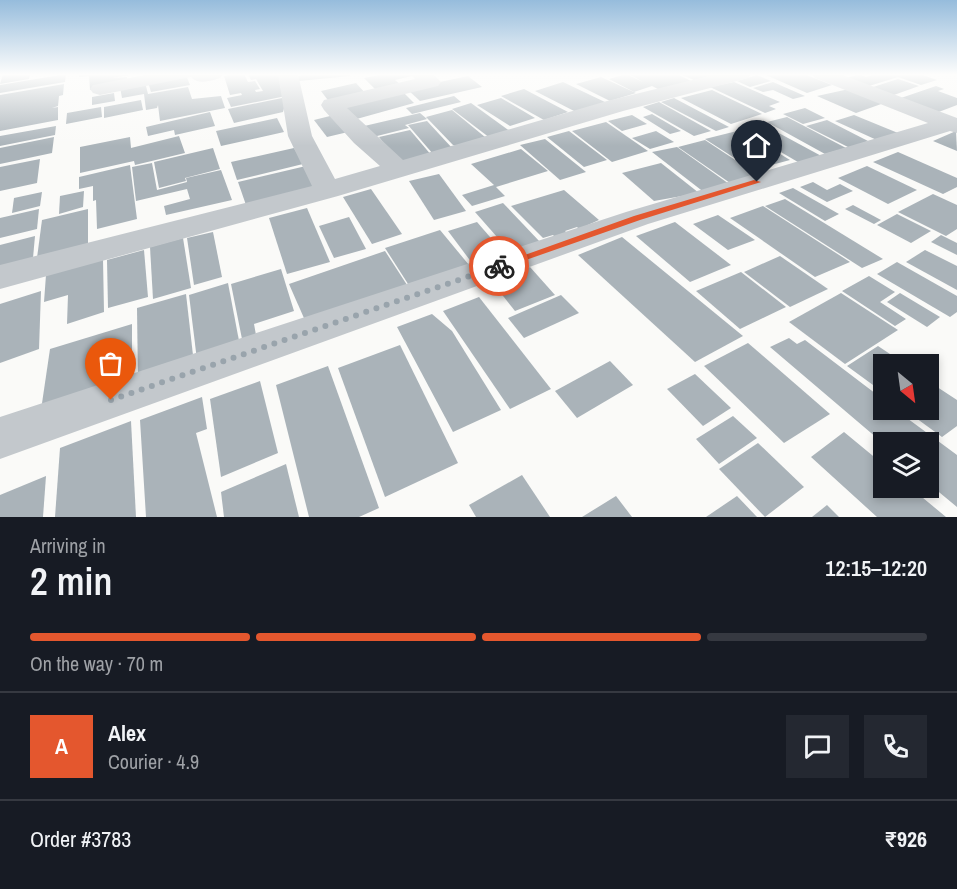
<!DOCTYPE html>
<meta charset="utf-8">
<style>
body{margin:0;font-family:"Archivo Narrow",sans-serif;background:#242831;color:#f1f3f6;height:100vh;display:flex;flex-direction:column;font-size:22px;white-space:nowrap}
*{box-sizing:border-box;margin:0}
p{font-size:20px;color:#9ea1a6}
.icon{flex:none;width:33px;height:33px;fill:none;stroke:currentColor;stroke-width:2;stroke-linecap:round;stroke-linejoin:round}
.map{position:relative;height:517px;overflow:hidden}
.sheet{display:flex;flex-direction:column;background:#171b24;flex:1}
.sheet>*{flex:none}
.needle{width:39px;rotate:151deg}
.fabs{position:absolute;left:873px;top:354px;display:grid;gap:12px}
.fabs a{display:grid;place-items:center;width:66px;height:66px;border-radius:0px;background:#171b24;box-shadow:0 3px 9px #0003;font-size:30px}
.pin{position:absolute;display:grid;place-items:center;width:51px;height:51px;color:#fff;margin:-62px -26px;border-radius:50% 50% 50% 0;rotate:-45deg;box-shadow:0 0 6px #0007}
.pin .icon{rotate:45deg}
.courier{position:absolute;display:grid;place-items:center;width:60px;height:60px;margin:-30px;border:4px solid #e4572e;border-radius:50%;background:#fff;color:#222;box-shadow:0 2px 8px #0007}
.head em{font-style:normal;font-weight:600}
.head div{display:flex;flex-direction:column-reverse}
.head{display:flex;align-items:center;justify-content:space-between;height:102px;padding:0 30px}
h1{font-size:39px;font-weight:600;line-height:45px}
.bar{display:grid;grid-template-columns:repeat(4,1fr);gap:9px 6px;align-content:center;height:72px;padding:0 30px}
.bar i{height:8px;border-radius:4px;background:#363941}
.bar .current{background:#e4572e}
.bar p{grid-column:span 4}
.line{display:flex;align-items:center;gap:15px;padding:0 30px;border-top:2px solid #363941}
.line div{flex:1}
.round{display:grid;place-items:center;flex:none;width:63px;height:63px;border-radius:0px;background:#242831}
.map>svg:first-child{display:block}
</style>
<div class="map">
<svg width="957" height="517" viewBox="0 0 957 517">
<rect width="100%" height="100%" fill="#fafaf8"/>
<g fill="#aab3b9">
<polygon points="3,74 30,74 29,79 0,84"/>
<polygon points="66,74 65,82 0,93 0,85"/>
<polygon points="79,74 130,74 130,75 112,78 127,77 128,83 90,90 89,76 79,77"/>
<polygon points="234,74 244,74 248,82 255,81 260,89 255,90 256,92 263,91 256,79 251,80 248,74 280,74 288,85 280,87 286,96 231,107 227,98 242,95 241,93 230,95 224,76"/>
<polygon points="311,74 349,74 350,76 299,81 297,76"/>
<polygon points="384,74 416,74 416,75 395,80 401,85 376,90 364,78"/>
<polygon points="626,74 643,82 629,74 677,74 693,82 660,90 652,86 634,92 609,79"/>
<polygon points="680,74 716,74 716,75 694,80"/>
<polygon points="771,74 804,74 832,85 807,93 766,75"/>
<polygon points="859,74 866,77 875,74 920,74 937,80 921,85 898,77 869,86 847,78"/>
<polygon points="186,75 190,85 151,92 148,82"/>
<polygon points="757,75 771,81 750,87 737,81"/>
<polygon points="468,76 482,87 420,101 407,89"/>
<polygon points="601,77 636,93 610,101 576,84"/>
<polygon points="898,79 919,86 891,96 870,88"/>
<polygon points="145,82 148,94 188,87 192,99 221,96 225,108 160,121 158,105 157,108 146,110 144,94 122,98 120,87"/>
<polygon points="563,82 607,103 578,113 535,91"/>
<polygon points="734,82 780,102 769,106 776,109 765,113 710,87"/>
<polygon points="773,82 805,96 793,99 773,90 763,92 753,88"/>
<polygon points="356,83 367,95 330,103 321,91"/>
<polygon points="64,84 63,95 59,96 58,106 52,108 58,107 58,120 0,131 0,95"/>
<polygon points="936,86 944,89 938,91 957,98 957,105 936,113 898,99"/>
<polygon points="524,89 568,112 544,120 501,96"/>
<polygon points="849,89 884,103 856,113 817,96"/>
<polygon points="712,90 762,114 731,124 681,98"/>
<polygon points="114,93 115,101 92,105 92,97"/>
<polygon points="404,93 414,103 353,120 342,106"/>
<polygon points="454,96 461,102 412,114 406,108"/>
<polygon points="287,97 283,112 234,123 228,109"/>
<polygon points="501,98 535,118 510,126 477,105"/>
<polygon points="674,98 729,127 716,131 661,102"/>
<polygon points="141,100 143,110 104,118 104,107"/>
<polygon points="659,102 711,131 694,136 643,107"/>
<polygon points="471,103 511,132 490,138 452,109"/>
<polygon points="101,107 102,117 66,124 67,113"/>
<polygon points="805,108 825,118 803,124 783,114"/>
<polygon points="452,110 485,137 457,146 453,145 426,117"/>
<polygon points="210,112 215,126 175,135 174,130 148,136 146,127"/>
<polygon points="420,113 427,119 405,125 409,128 369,138 360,127"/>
<polygon points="652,114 681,131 670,134 643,117"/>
<polygon points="334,115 348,132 327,137 314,120"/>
<polygon points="632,115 647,124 622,131 608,121"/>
<polygon points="854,115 898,133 879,141 835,121"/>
<polygon points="787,117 846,148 825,154 767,122"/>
<polygon points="277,118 284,132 221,146 216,131"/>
<polygon points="827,120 868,141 850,148 806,126"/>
<polygon points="427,121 453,149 433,154 408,125"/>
<polygon points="606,122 648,151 612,162 572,131"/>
<polygon points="764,125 825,158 803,165 743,130"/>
<polygon points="56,126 55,135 0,146 0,136"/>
<polygon points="410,130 432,156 400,164 379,137"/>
<polygon points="741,130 790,160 753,170 705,139"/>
<polygon points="569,131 607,160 584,167 547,137"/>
<polygon points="656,131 674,142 650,149 632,138"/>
<polygon points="956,131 957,151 933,141"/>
<polygon points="179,136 185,153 135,165 134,161 80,173 80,147 130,137 131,148"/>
<polygon points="54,137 52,153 0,164 0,148"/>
<polygon points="545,139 586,172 560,180 520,145"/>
<polygon points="705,140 761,177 733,185 678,147"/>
<polygon points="677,147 732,186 705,193 652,152"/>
<polygon points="213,148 220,169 185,178 186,181 159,188 154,162"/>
<polygon points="294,148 303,164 237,180 231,162"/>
<polygon points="521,149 548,171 496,187 505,196 472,206 462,195 494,185 471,164"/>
<polygon points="898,152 957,178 957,187 943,194 873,162"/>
<polygon points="40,159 37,183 0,191 0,167"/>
<polygon points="152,163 157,190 187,182 186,178 221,170 232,200 166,215 164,206 190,199 187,189 136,201 132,167"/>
<polygon points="661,163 699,193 654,201 622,173"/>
<polygon points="130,165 137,219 97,229 96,200 93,201 93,186 79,189 79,177"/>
<polygon points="306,166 317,187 246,205 238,182"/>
<polygon points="867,166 917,190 888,204 838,178"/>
<polygon points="439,174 466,211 434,220 409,181"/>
<polygon points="813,182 827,190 840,184 853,191 827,202 800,187"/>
<polygon points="793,188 839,214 825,221 779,193"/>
<polygon points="371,189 402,234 372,244 343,197"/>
<polygon points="564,190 599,220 579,229 577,227 565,231 567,233 555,237 553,235 543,238 511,206"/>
<polygon points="84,191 83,207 59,214 60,196"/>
<polygon points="42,192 40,206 12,213 14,198"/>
<polygon points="933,194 957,205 957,229 946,236 898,212"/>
<polygon points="785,199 883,259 862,268 765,206"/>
<polygon points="503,203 541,243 511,253 475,212"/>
<polygon points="853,205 881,220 874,224 845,209"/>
<polygon points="763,206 850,262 815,277 730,218"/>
<polygon points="307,208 330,262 287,274 269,218"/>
<polygon points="39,209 37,229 0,238 0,218"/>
<polygon points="88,209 88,245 37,258 42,220"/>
<polygon points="897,214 931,231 911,243 877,225"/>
<polygon points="718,215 755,240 728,250 693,224"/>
<polygon points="349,217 366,249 334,258 319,226"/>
<polygon points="477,222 503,252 472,263 448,231"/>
<polygon points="675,222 731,265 690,282 636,236"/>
<polygon points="440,230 469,265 410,287 385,248"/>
<polygon points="213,232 222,277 194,285 187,238"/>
<polygon points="941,235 957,243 957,255 931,242"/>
<polygon points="35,236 33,258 0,267 0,245"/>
<polygon points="622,237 743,336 695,362 578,255"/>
<polygon points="183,238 191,288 153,299 150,247"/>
<polygon points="144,250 148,297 108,308 107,260"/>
<polygon points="925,250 957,266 957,290 906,262"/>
<polygon points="385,251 409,288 307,325 289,284"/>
<polygon points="780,256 828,289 790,307 744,272"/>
<polygon points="103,259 104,312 67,324 68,295 44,302 46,275"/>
<polygon points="897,262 957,296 957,312 950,317 877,274"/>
<polygon points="530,267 555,295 515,311 492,282"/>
<polygon points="281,269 294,311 254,324 256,335 242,339 231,284"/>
<polygon points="741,272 786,307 740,329 696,291"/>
<polygon points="869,276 895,292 880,302 906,319 895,326 842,291"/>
<polygon points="228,283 240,346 197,360 189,295"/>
<polygon points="41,291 39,349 0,363 0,304"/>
<polygon points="841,293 898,330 845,364 789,322"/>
<polygon points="900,293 940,317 927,327 887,302"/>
<polygon points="186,294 194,364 138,383 137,308"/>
<polygon points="561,295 579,313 524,338 508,318"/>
<polygon points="479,297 551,389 510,409 443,311"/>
<polygon points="432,314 452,331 501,410 453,432 397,327"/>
<polygon points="132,324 132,380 41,410 50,349"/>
<polygon points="789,338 797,344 805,340 884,400 884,410 896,410 957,455 957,507 928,483 928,442 884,444 770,347"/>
<polygon points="748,343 830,414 784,443 704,366"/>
<polygon points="400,345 458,463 385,497 338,368"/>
<polygon points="878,346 905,364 884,364 884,393 847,366"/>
<polygon points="610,361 633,385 577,418 555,391"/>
<polygon points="328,366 379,508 359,517 309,517 276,385"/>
<polygon points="695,374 731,408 703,426 667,389"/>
<polygon points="260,381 278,453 221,477 210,399"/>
<polygon points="928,381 957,400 957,426 942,437 905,410 928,410"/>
<polygon points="202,397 207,429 196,433 217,517 146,517 140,420"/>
<polygon points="733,416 757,438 719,464 696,439"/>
<polygon points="131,421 136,517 55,517 60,448"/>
<polygon points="844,432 884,465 884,488 911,488 946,517 877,517 811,457"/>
<polygon points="758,443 804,487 765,517 719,469"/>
<polygon points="286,464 299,517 224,517 221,492"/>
<polygon points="522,475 550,517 476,517 469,505"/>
<polygon points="46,476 43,517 0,517 0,495"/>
<polygon points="616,496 632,517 582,517"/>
<polygon points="737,496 757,517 706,517"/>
<polygon points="827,505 839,517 812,517"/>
</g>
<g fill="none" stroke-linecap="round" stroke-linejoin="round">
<g fill="#c3c8cc" fill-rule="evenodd">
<path d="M150 74H223L220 78C211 81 198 85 191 77L100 95 93 93 90 89 93 85Z"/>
<polygon points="278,74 298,74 312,136 335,179 380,166 354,143 324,110 321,105 324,100 415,79 411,74 433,74 441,82 438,86 347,108 403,160 607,101 717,74 751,74 748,78 623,111 338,196 0,289 0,265 312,186 288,136"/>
<polygon points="812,74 840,74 957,118 957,133 950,131 648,224 0,459 0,417 626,212 928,123 815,78"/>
</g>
</g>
<linearGradient id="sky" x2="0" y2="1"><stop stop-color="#96bcdc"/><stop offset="0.51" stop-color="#fdfdfc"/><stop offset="1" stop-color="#fdfdfc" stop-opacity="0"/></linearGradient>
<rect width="957" height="146" fill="url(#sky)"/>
<polygon fill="#e4572e" points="754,180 761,182 640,220 503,268 496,268 494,266 634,216"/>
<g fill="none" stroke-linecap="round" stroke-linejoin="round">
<polyline stroke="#99a4ac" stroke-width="6" stroke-dasharray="0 10.8" points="111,400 499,266"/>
</g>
</svg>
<div class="fabs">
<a><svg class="needle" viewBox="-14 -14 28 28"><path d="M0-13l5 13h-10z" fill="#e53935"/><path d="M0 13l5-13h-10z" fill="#9ea1a6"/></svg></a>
<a><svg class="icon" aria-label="layers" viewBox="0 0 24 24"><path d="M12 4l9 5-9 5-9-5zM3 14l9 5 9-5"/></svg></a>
</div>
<div class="pin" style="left:111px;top:400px;background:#ea580c"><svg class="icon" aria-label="bag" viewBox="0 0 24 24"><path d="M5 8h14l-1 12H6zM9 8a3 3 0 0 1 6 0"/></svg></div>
<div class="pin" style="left:757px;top:182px;background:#1f2937"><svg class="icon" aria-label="home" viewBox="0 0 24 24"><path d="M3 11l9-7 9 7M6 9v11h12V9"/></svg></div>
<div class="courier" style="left:499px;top:266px"><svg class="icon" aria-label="bike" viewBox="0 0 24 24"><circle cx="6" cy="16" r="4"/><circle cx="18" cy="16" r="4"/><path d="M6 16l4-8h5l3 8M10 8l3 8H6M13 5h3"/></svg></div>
</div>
<section class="sheet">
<div class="head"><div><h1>2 min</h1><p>Arriving in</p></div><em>12:15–12:20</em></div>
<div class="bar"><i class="current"></i><i class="current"></i><i class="current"></i><i></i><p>On the way · 70 m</p></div>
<div class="line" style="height:108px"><b class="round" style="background:#e4572e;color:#fff">A</b><div><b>Alex</b><p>Courier · 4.9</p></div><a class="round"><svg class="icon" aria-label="chat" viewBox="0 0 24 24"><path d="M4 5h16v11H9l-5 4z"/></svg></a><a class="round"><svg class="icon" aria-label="phone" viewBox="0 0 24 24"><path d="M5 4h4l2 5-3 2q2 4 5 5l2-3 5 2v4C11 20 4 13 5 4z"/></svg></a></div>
<div class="line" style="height:78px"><div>Order #3783</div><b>₹926</b></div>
</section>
